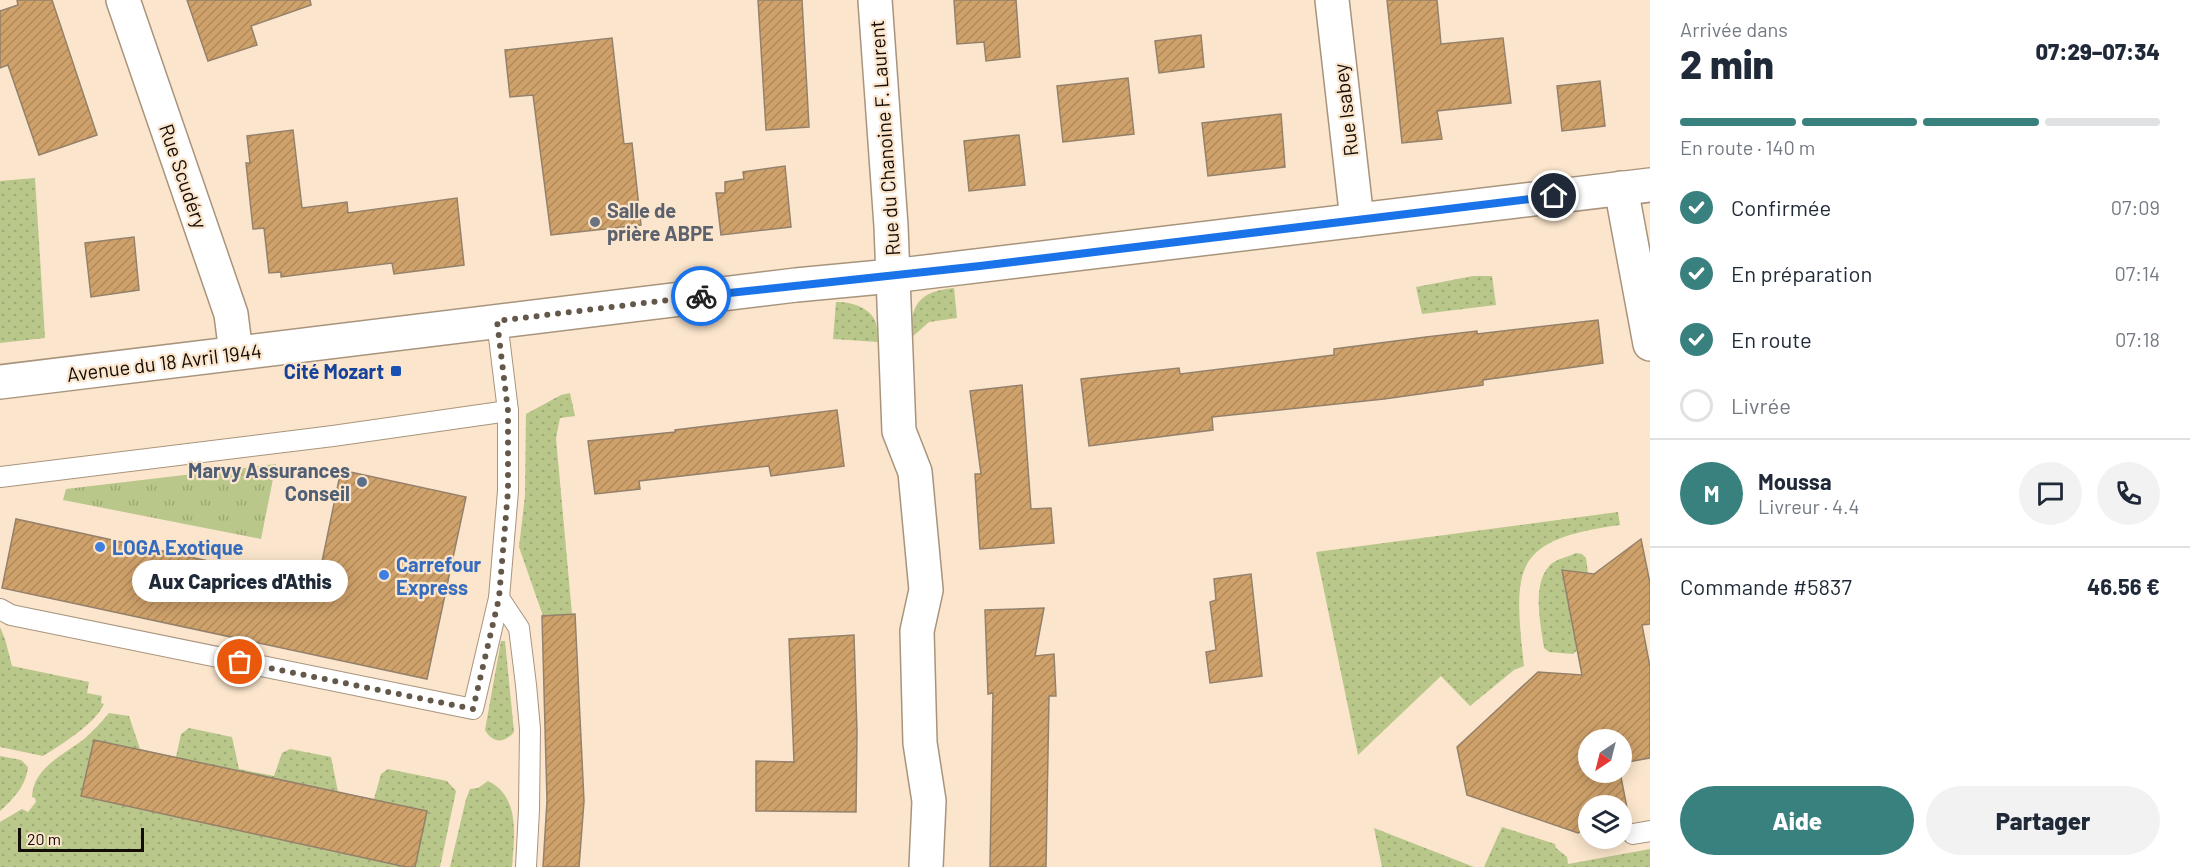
<!DOCTYPE html>
<html lang="fr">
<meta charset="utf-8">
<style>
body{margin:0;font-family:Barlow,sans-serif;background:#f2f2f3;color:#1f2937;height:100vh;display:flex;flex-direction:column;font-size:22px;white-space:nowrap}
*{box-sizing:border-box;margin:0}
p{font-size:20px;color:#747a83}
.icon{flex:none;width:33px;height:33px;fill:none;stroke:currentColor;stroke-width:2;stroke-linecap:round;stroke-linejoin:round}
.map{position:relative;flex:1;overflow:hidden}
.sheet{display:flex;flex-direction:column;background:#fff;width:540px}
.sheet>*{flex:none}
.needle{width:39px;rotate:215deg}
.tools{position:absolute;left:1578px;top:729px;display:grid;gap:12px}
.tools a{display:grid;place-items:center;width:54px;height:54px;border-radius:50%;background:#fff;box-shadow:0 3px 15px #0003;font-size:30px}
.scale{position:absolute;left:18px;bottom:15px;width:126px;box-sizing:border-box;padding-left:6px;border:3px solid #130c05;border-top:0;font-size:16px;line-height:21px;white-space:nowrap;color:#130c05;-webkit-text-stroke:4px #fbe5cc;paint-order:stroke}
.pin{position:absolute;display:grid;place-items:center;width:51px;height:51px;color:#fff;margin:-26px;border:3px solid #fff;border-radius:50%;box-shadow:0 2px 6px #0007}
.courier{position:absolute;display:grid;place-items:center;width:60px;height:60px;margin:-30px;border:4px solid #1a73e8;border-radius:50%;background:#fff;color:#222;box-shadow:0 2px 8px #0007}
.bubble{position:absolute;height:42px;border-radius:21px;background:#fff;box-shadow:0 3px 15px #0003;font-size:20px;font-weight:800;line-height:42px;text-align:center}
.head em{font-style:normal;font-weight:800}
.head div{display:flex;flex-direction:column-reverse}
.head{display:flex;align-items:center;justify-content:space-between;height:102px;padding:0 30px}
h1{font-size:39px;font-weight:800;line-height:45px}
.bar{display:grid;grid-template-columns:repeat(4,1fr);gap:9px 6px;align-content:center;height:72px;padding:0 30px}
.bar i{height:8px;border-radius:4px;background:#e0e1e3}
.bar .active{background:#39817f}
.bar p{grid-column:span 4}
.line{display:flex;align-items:center;gap:15px;padding:0 30px;border-top:2px solid #e0e1e3}
.line div{flex:1}
.round{display:grid;place-items:center;flex:none;width:63px;height:63px;border-radius:32px;background:#f2f2f3}
ol{padding:0 30px;list-style:none}
li{display:flex;align-items:center;gap:18px;height:66px}
li p{margin-inline-start:auto}
li .icon{padding:6px;border-radius:50%;background:#39817f;color:#fff;stroke-width:4}
li:last-child{color:#747a83}
li i{width:33px;height:33px;border:3px solid #e0e1e3;border-radius:50%}
.primary-button{display:flex;gap:12px;margin-top:auto;padding:12px 30px}
.primary-button a{flex:1;height:69px;border-radius:36px;background:#39817f;color:#fff;font-size:24px;font-weight:800;line-height:69px;text-align:center}
.primary-button a+a{background:#f2f2f3;color:#1f2937}
main{display:flex;flex:1;min-height:0}
.map>svg:first-child{display:block}
</style>
<main>
<div class="map">
<svg width="1650" height="867" viewBox="0 0 1650 867">
<defs>
<pattern id="grass-dots" width="8" height="8" patternUnits="userSpaceOnUse" patternTransform="scale(1.5)"><rect width="8" height="8" fill="#b9c78a"/><path d="M2 2h.1M6 6h.1" fill="none" stroke="#9eaa76" stroke-width="1.8" stroke-linecap="round"/></pattern>
<pattern id="park-tufts" width="24" height="20" patternUnits="userSpaceOnUse" patternTransform="scale(1.5)"><rect width="24" height="20" fill="#b9c78a"/><path d="M3 7l-1-3M5 7V3M7 7l1-3M15 17l-1-3M17 17v-4M19 17l1-3" fill="none" stroke="#9eaa76"/></pattern>
<pattern id="building-hatch" width="6" height="6" patternUnits="userSpaceOnUse" patternTransform="scale(1.5)"><rect width="6" height="6" fill="#cfa26b"/><path d="M-1 1l2-2M0 6l6-6M5 7l2-2" fill="none" stroke="#b18a5b"/></pattern>
</defs>
<rect width="100%" height="100%" fill="#fbe5cc"/>
<g fill="url(#grass-dots)">
<polygon points="35,178 45,338 0,343 0,181"/>
<polygon points="1473,276 1492,276 1496,305 1422,314 1416,287"/>
<path d="M954 288 957 318 929 322 911 338C910 305 919 291 954 288Z"/>
<path d="M836 302C848 301 866 306 873 317 878 324 877 334 878 342L833 339Z"/>
<polygon points="570,393 575,416 560,418 556,438 572,614 543,616 519,547 525,496 526,414 561,395"/>
<path d="M1618 512 1620 525C1512 540 1513 566 1524 666L1514 670 1470 706 1441 676 1358 755 1316 552Z"/>
<path d="M1576 553 1582 554 1586 558 1588 573 1562 571 1575 637 1584 644 1573 654 1549 652 1544 648C1541 624 1531 585 1550 565 1556 559 1568 557 1576 553Z"/>
<path d="M0 627 5 639 12 666 89 682 87 693 102 696 101 703 104 704C95 724 62 744 43 756L0 747Z"/>
<path d="M501 641H505L514 732C505 743 493 744 485 730Z"/>
<path d="M109 713 129 716 140 749 176 757 181 734 189 728 232 737 239 769 274 776 282 753 290 749 331 757 338 792 374 799 381 774 388 769 447 781 456 791 440 867H0V822L22 809 28 812 36 802 35 798 32 797C33 768 63 755 83 740 92 732 101 723 109 713Z"/>
<path d="M0 756 21 760 28 767C26 786 13 799 0 811Z"/>
<path d="M488 781C521 797 514 837 512 867H450L466 799 470 789 478 788Z"/>
<polygon points="1502,827 1555,844 1556,848 1567,857 1568,864 1650,849 1650,867 1484,867"/>
<polygon points="1374,828 1474,867 1382,867"/>
</g>
<polygon fill="url(#park-tufts)" points="276,464 261,539 63,500 66,489"/>
<g fill="url(#building-hatch)" stroke="#95816b" stroke-width="1.5">
<polygon points="17,0 52,0 97,135 39,155 8,65 0,68 0,11 18,5"/>
<polygon points="187,0 310,0 311,5 251,26 257,45 208,61"/>
<polygon points="758,0 802,0 809,127 766,130"/>
<polygon points="954,0 1016,0 1020,57 986,61 984,42 957,44"/>
<polygon points="1387,0 1437,0 1441,44 1503,38 1511,103 1437,111 1442,139 1402,143"/>
<polygon points="1201,35 1204,67 1159,73 1155,41"/>
<polygon points="612,38 624,144 632,143 641,225 551,235 533,95 510,97 505,50"/>
<polygon points="1128,78 1134,134 1063,142 1057,86"/>
<polygon points="1600,81 1605,126 1562,131 1557,86"/>
<polygon points="1281,114 1285,167 1208,176 1202,123"/>
<polygon points="293,130 302,208 347,202 348,213 457,198 464,265 394,274 392,263 281,277 281,272 269,273 264,228 253,229 246,163 250,163 247,136"/>
<polygon points="1019,135 1025,185 969,191 964,141"/>
<polygon points="785,166 791,227 721,235 716,193 725,193 725,182 744,179 743,172"/>
<polygon points="134,237 139,290 91,297 85,243"/>
<polygon points="1598,320 1603,363 1483,380 1483,385 1384,399 1212,417 1213,430 1089,446 1081,379 1179,368 1180,374 1334,355 1334,349 1426,337 1477,331 1477,334"/>
<polygon points="1022,385 1031,509 1051,508 1054,543 980,549 975,474 981,474 970,391"/>
<polygon points="837,410 844,466 771,476 769,466 639,481 640,489 595,494 588,441 675,432 675,430"/>
<polygon points="341,470 466,497 427,679 2,588 16,519 222,564 318,581"/>
<polygon points="1641,539 1650,583 1650,624 1642,625 1650,667 1650,758 1622,763 1622,740 1588,740 1588,772 1620,772 1627,808 1622,811 1622,806 1588,806 1588,828 1578,833 1467,795 1457,747 1538,672 1582,675 1562,570 1594,574"/>
<polygon points="1251,574 1262,676 1210,683 1206,652 1216,650 1210,602 1216,600 1214,579"/>
<polygon points="1044,608 1035,656 1054,654 1056,696 1049,696 1046,867 990,867 993,693 988,694 985,610"/>
<polygon points="575,614 584,801 579,867 543,867 547,801 542,616"/>
<polygon points="854,635 857,732 856,812 756,811 756,761 794,762 789,639"/>
<polygon points="94,740 427,811 415,867 406,867 81,796"/>
</g>
<g fill="none" stroke-linecap="round" stroke-linejoin="round">
<g stroke="#a8947d" stroke-width="22">
<g id="service">
<polyline points="0,477 333,436 508,411"/>
<polyline points="499,598 519,628 526,685 530,729 529,810 526,867"/>
<polyline points="0,609 11,615 473,709 499,598 508,491 508,411 497,321"/>
<polyline points="1633,834 1650,831"/>
</g>
</g>
<g stroke="#a8947d" stroke-width="36">
<g id="minor">
<polyline points="123,0 231,314 236,353"/>
<polyline points="875,0 891,226 899,431 915,472 926,590 917,631 920,743 929,801 926,867"/>
<polyline points="1332,0 1357,220"/>
<polyline points="1621,188 1650,344"/>
</g>
</g>
<g stroke="#a8947d" stroke-width="36">
<polyline id="tertiary" points="0,382 796,285 892,276 1650,185"/>
</g>
<use href="#service" stroke="#fff" stroke-width="20"/>
<use href="#minor" stroke="#fff" stroke-width="33"/>
<use href="#tertiary" stroke="#fff" stroke-width="33"/>
</g>
<g fill="none" stroke-linecap="round" stroke-linejoin="round">
<polyline stroke="#64584b" stroke-width="6" stroke-dasharray="0 10.8" points="240,662 473,709 499,598 508,491 508,411 497,321 701,296"/>
<polyline stroke="#1a73e8" stroke-width="8" points="701,296 980,266 1554,196"/>
</g>
<circle fill="#6b7280" stroke="#fbe5cc" stroke-width="2" cx="595" cy="222" r="6"/>
<rect fill="#1a4fb4" stroke="#fbe5cc" stroke-width="2" x="390" y="365" width="12" height="12" rx="3"/>
<circle fill="#5c6f8a" stroke="#fbe5cc" stroke-width="2" cx="362" cy="482" r="6"/>
<g fill="#3f7fe0" stroke="#fbe5cc" stroke-width="2">
<circle cx="100" cy="547" r="6"/>
<circle cx="384" cy="575" r="6"/>
</g>
<g text-anchor="middle" dominant-baseline="central" stroke-width="4.5" stroke-linejoin="round" paint-order="stroke">
<g font-size="20" fill="#130c05" stroke="#fbe5cc">
<text transform="translate(1345 110) rotate(-97)">Rue Isabey</text>
<text transform="translate(884 138) rotate(-94)">Rue du Chanoine F. Laurent</text>
<text transform="translate(184 176) rotate(71)">Rue Scudéry</text>
<text transform="translate(164 362) rotate(-7)">Avenue du 18 Avril 1944</text>
</g>
<g font-size="20" font-weight="bold" fill="#5b616d" stroke="#fbe5cc" text-anchor="start">
<text x="607" y="210">Salle de<tspan x="607" dy="23">prière ABPE</tspan></text>
</g>
<g font-size="20" font-weight="bold" fill="#164399" stroke="#fbe5cc" text-anchor="end">
<text x="384" y="371">Cité Mozart</text>
</g>
<g font-size="20" font-weight="bold" fill="#4e5e75" stroke="#fbe5cc" text-anchor="end">
<text x="350" y="470">Marvy Assurances<tspan x="350" dy="23">Conseil</tspan></text>
</g>
<g font-size="20" font-weight="bold" fill="#366cbe" stroke="#fbe5cc" text-anchor="start">
<text x="112" y="547">LOGA Exotique</text>
<text x="396" y="564">Carrefour<tspan x="396" dy="23">Express</tspan></text>
</g>
</g>
</svg>
<div class="tools">
<a><svg class="needle" viewBox="-14 -14 28 28"><path d="M0-13l5 13h-10z" fill="#e53935"/><path d="M0 13l5-13h-10z" fill="#747a83"/></svg></a>
<a><svg class="icon" aria-label="layers" viewBox="0 0 24 24"><path d="M12 4l9 5-9 5-9-5zM3 14l9 5 9-5"/></svg></a>
</div>
<div class="scale">20 m</div>
<div class="pin" style="left:240px;top:662px;background:#ea580c"><svg class="icon" aria-label="bag" viewBox="0 0 24 24"><path d="M5 8h14l-1 12H6zM9 8a3 3 0 0 1 6 0"/></svg></div>
<div class="pin" style="left:1554px;top:196px;background:#1f2937"><svg class="icon" aria-label="home" viewBox="0 0 24 24"><path d="M3 11l9-7 9 7M6 9v11h12V9"/></svg></div>
<div class="courier" style="left:701px;top:296px"><svg class="icon" aria-label="bike" viewBox="0 0 24 24"><circle cx="6" cy="16" r="4"/><circle cx="18" cy="16" r="4"/><path d="M6 16l4-8h5l3 8M10 8l3 8H6M13 5h3"/></svg></div>
<div class="bubble" style="left:132px;top:560px;width:216px">Aux Caprices d'Athis</div>
</div>
<section class="sheet">
<div class="head"><div><h1>2 min</h1><p>Arrivée dans</p></div><em>07:29–07:34</em></div>
<div class="bar"><i class="active"></i><i class="active"></i><i class="active"></i><i></i><p>En route · 140 m</p></div>
<ol>
<li><svg class="icon" aria-label="check" viewBox="0 0 24 24"><path d="M5 12l5 5 9-10"/></svg>Confirmée<p>07:09</p></li>
<li><svg class="icon" aria-label="check" viewBox="0 0 24 24"><path d="M5 12l5 5 9-10"/></svg>En préparation<p>07:14</p></li>
<li><svg class="icon" aria-label="check" viewBox="0 0 24 24"><path d="M5 12l5 5 9-10"/></svg>En route<p>07:18</p></li>
<li><i></i>Livrée</li>
</ol>
<div class="line" style="height:108px"><b class="round" style="background:#39817f;color:#fff">M</b><div><b>Moussa</b><p>Livreur · 4.4</p></div><a class="round"><svg class="icon" aria-label="chat" viewBox="0 0 24 24"><path d="M4 5h16v11H9l-5 4z"/></svg></a><a class="round"><svg class="icon" aria-label="phone" viewBox="0 0 24 24"><path d="M5 4h4l2 5-3 2q2 4 5 5l2-3 5 2v4C11 20 4 13 5 4z"/></svg></a></div>
<div class="line" style="height:78px"><div>Commande #5837</div><b>46.56 €</b></div>
<div class="primary-button"><a>Aide</a><a>Partager</a></div>
</section>
</main>
